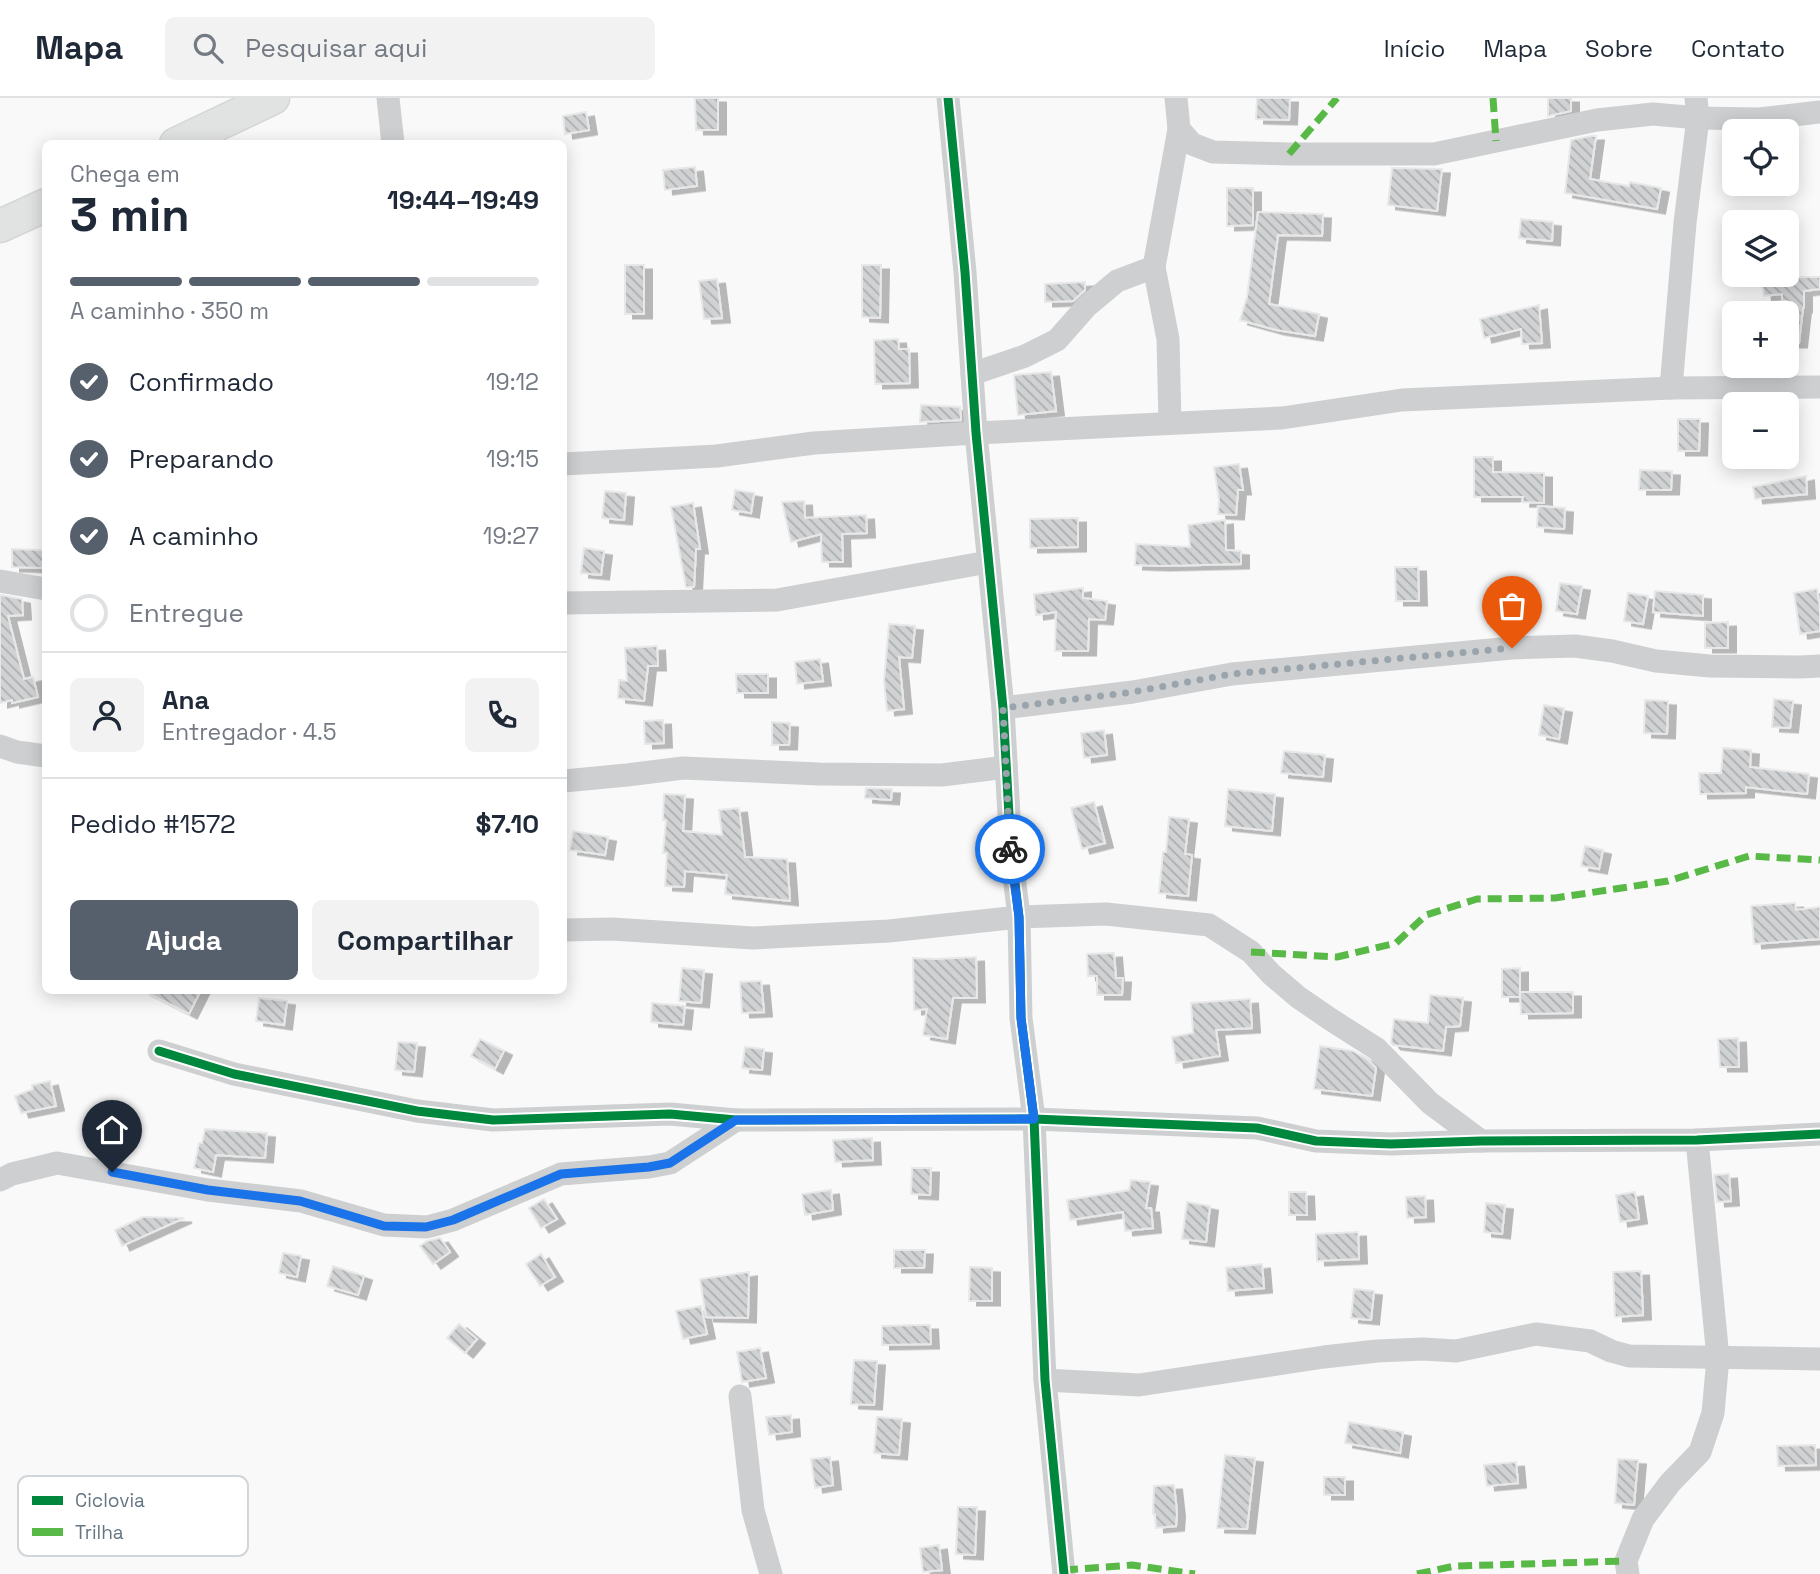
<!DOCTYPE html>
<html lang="pt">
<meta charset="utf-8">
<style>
body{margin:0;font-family:"Space Grotesk",sans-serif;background:#f2f2f3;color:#1f2937;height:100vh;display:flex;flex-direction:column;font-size:26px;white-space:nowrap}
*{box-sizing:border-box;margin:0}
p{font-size:23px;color:#747a83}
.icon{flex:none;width:38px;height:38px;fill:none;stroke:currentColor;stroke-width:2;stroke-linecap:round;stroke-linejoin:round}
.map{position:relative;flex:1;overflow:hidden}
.side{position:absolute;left:42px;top:42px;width:525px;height:854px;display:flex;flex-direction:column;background:#fff;border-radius:10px;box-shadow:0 4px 18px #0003}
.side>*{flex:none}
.controls{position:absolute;left:1722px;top:21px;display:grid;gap:14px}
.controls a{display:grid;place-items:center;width:77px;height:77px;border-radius:10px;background:#fff;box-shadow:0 4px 18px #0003;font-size:35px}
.pin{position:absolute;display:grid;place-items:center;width:60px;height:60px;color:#fff;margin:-72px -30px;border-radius:50% 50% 50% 0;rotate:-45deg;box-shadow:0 0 7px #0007}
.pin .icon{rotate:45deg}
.courier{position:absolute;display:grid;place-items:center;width:70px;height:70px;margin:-35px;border:5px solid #1a73e8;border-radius:50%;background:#fff;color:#222;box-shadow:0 2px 9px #0007}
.headline em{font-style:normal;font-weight:700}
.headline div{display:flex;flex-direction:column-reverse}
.headline{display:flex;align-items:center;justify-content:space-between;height:119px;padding:0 28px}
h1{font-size:46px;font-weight:700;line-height:52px}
.bar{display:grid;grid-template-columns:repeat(4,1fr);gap:10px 7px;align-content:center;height:84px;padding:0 28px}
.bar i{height:9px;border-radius:5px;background:#e0e1e3}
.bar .selected{background:#56606c}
.bar p{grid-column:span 4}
.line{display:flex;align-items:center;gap:18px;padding:0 28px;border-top:2px solid #e0e1e3}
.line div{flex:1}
.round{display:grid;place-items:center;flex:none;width:74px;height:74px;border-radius:10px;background:#f2f2f3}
ol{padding:0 28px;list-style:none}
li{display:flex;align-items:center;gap:21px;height:77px}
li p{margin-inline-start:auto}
li .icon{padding:7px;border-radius:50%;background:#56606c;color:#fff;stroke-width:4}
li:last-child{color:#747a83}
li i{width:38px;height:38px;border:4px solid #e0e1e3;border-radius:50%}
.button{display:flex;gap:14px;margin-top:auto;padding:14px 28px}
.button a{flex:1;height:80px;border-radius:10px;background:#56606c;color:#fff;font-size:28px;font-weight:700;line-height:80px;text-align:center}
.button a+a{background:#f2f2f3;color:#1f2937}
header{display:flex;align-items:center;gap:42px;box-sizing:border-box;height:98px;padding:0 35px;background:#fff;border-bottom:2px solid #e0e1e3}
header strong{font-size:33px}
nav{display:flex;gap:38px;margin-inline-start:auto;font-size:24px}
.search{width:490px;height:63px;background:#f2f2f3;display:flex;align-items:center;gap:18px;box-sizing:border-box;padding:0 24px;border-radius:10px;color:#747a83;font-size:26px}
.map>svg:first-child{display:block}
</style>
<header>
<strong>Mapa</strong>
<div class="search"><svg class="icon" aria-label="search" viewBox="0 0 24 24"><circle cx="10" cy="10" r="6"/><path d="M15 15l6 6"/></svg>Pesquisar aqui</div>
<nav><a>Início</a><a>Mapa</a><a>Sobre</a><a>Contato</a></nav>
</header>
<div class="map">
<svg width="1820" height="1476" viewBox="0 0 1820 1476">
<defs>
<pattern id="building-back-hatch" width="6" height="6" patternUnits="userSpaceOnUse" patternTransform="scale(1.75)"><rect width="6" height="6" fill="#d0d2d3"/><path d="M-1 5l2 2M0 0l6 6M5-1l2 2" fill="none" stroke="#acafb1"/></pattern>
<filter id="shadow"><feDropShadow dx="8" dy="4.5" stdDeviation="0" flood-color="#0004"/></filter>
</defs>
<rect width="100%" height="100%" fill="#f9f9f9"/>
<g fill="url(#building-back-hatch)" stroke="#e8e8e8" stroke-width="2" filter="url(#shadow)">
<polygon points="695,0 718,0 718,32 696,32"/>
<polygon points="1257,0 1290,0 1289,22 1256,21"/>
<polygon points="1548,0 1571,0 1571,13 1548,18"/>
<polygon points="586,14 589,32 565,36 563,18"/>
<polygon points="1591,38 1596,38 1590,81 1629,88 1630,84 1661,90 1657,111 1565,95 1571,42"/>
<polygon points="695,69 697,88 665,92 663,72"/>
<polygon points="1392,70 1442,71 1437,113 1388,107"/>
<polygon points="1227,90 1253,90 1253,127 1227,128"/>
<polygon points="1258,114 1323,116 1322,138 1278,137 1269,206 1319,216 1315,238 1276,232 1240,222 1247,199"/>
<polygon points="1521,121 1553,124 1552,143 1519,140"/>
<rect x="625" y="167" width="19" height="49"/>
<polygon points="862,167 881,167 880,220 862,219"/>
<polygon points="1772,179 1820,179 1820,191 1804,193 1804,210 1803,210 1799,245 1787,245 1787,203 1782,203 1782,196 1764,198 1761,180"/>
<polygon points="717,181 722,220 704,221 699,183"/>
<polygon points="1085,184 1085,192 1073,203 1045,204 1045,186"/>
<polygon points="1539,207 1542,245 1522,246 1521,231 1484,240 1480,221"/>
<polygon points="898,241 899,251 909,251 910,285 875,286 874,242"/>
<polygon points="1051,274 1056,313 1018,317 1014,277"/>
<polygon points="921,307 960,309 961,322 920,324"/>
<polygon points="1678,321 1700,321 1699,353 1678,353"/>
<polygon points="1474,359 1493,359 1493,374 1544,375 1544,405 1522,404 1523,399 1474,399"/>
<polygon points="1239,366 1243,392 1238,392 1236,417 1218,416 1219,402 1214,369"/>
<polygon points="1640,372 1672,373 1671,392 1639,392"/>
<polygon points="1806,378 1807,396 1755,401 1753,389"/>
<polygon points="735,392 754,395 751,415 732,412"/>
<polygon points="605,393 626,395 624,422 602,420"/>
<polygon points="804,403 805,420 866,417 867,435 842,436 843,464 822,464 821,436 791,444 782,404"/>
<polygon points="693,405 700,451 696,451 694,489 686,489 671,409"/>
<polygon points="1538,408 1565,410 1564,431 1537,429"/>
<polygon points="1078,420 1078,449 1030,450 1030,421"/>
<polygon points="1225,422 1226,452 1241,453 1241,466 1161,468 1135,467 1136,446 1190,449 1188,427"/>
<polygon points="584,450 604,453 601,477 581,475"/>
<polygon points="12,451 43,452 43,470 12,469"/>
<polygon points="1395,469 1418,469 1419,503 1396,503"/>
<polygon points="1560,485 1582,488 1577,516 1556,513"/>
<polygon points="1083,490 1083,500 1107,503 1105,522 1089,521 1088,553 1055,553 1056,514 1036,517 1034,496"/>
<polygon points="1817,491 1820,510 1820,533 1800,536 1794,495"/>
<polygon points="1655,493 1703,497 1703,518 1653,514"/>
<polygon points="1628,495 1648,498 1643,526 1624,523"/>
<polygon points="0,497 22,501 23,517 8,518 24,581 33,579 38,599 12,605 12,602 0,605"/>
<polygon points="1728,524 1728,550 1705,550 1705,525"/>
<polygon points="889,526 915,528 912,560 899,559 904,611 887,613 884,583"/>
<polygon points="657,548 658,568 648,568 644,603 618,600 619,582 627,583 625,550"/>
<polygon points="820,561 823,583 797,586 795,564"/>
<polygon points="736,576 768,576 768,595 737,595"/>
<polygon points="1774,601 1793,603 1790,630 1772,629"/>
<polygon points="1645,602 1668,603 1667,636 1644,635"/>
<polygon points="1544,607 1564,610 1559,641 1539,637"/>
<polygon points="663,622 664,645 645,646 644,623"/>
<polygon points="772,624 790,625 789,647 772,647"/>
<polygon points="1104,632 1107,657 1084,660 1081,635"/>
<polygon points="1723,650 1751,652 1750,669 1809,676 1807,696 1746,689 1746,695 1700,696 1699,675 1721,675"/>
<polygon points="1284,653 1325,657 1323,679 1281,675"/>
<polygon points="866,690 892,691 891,702 865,700"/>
<polygon points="1228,691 1275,696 1272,733 1225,728"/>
<polygon points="664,696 685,697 683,733 722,737 719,712 739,710 745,759 787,761 790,803 725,796 727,777 685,773 684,789 665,788 667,755 663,755 666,722 663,722"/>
<polygon points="1094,704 1105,745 1082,751 1071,710"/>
<polygon points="1169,719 1189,721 1185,756 1192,757 1188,798 1159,795 1163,754 1166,754"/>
<polygon points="573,733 608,739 605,757 570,752"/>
<polygon points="1585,748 1603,752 1599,771 1581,768"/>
<polygon points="1795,805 1796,812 1820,809 1820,841 1754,846 1751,808"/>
<polygon points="1114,855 1116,880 1123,880 1122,897 1097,897 1097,878 1088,878 1087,856"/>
<polygon points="976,859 977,900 953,900 947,941 923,937 927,911 914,912 913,860 936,861"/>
<polygon points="682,870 704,872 701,905 679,903"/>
<polygon points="1520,870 1520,899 1502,899 1502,871"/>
<polygon points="761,883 764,914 742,915 740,884"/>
<polygon points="142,892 201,892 189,916"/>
<polygon points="1520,894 1573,894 1573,915 1521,916"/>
<polygon points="1430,897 1463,900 1460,928 1446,929 1443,953 1393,947 1391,945 1394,921 1428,925"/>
<polygon points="259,900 287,903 284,927 256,923"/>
<polygon points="1250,901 1252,930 1216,932 1220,958 1176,965 1172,939 1193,935 1191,905"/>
<polygon points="652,905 685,908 683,927 651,924"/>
<polygon points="1738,940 1739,969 1720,969 1718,941"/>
<polygon points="480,941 504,953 495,971 471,958"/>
<polygon points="398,944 417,945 414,974 395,972"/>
<polygon points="1320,948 1353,953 1368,962 1376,970 1372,998 1314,991"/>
<polygon points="745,949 764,951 762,972 742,970"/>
<polygon points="50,983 56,1008 21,1015 15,998 33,991 32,987"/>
<polygon points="205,1031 267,1035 265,1060 216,1057 213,1074 194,1070 199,1045 202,1045"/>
<polygon points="872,1040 873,1062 835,1064 833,1042"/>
<polygon points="912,1070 931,1070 930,1097 911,1096"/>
<polygon points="1729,1076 1731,1103 1717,1104 1714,1077"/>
<polygon points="1131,1082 1150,1084 1146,1110 1151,1110 1153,1130 1125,1133 1123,1114 1070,1122 1067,1102 1129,1092"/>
<polygon points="831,1092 833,1112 805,1117 802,1096"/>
<polygon points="1289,1094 1306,1094 1307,1117 1289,1117"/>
<polygon points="1635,1094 1639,1121 1620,1124 1616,1097"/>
<polygon points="1425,1098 1426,1119 1407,1120 1406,1099"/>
<polygon points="544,1101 557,1121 541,1130 529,1110"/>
<polygon points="1187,1104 1210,1108 1206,1144 1182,1141"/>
<polygon points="1486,1105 1505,1107 1502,1136 1484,1134"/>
<polygon points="143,1119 145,1119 184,1120 122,1148 115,1132"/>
<polygon points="1358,1134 1359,1161 1317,1163 1316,1136"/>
<polygon points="440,1140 450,1154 433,1166 420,1148 427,1143"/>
<polygon points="894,1152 925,1152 924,1170 894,1170"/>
<polygon points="283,1155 301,1158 297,1179 279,1175"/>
<polygon points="541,1156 555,1179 540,1188 526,1166"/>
<polygon points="1262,1166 1264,1190 1228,1193 1226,1170"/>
<polygon points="333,1168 364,1178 358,1197 327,1188"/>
<polygon points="970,1169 992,1170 992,1203 969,1203"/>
<polygon points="1641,1173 1643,1217 1615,1219 1613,1174"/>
<polygon points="749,1174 748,1220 706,1219 700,1181"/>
<polygon points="1354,1191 1374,1193 1371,1222 1351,1220"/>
<polygon points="701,1208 707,1236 683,1241 676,1213"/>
<polygon points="459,1226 477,1241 465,1255 447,1240"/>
<polygon points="917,1227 930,1227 931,1246 882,1247 882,1228"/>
<polygon points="760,1250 766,1280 742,1284 737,1254"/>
<polygon points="854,1262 877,1263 874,1307 851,1306"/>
<polygon points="791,1317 792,1334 769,1337 766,1319"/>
<polygon points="877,1319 902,1321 899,1357 874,1355"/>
<polygon points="1349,1324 1403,1334 1400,1355 1345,1345"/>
<polygon points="1815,1347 1816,1367 1778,1368 1777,1348"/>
<polygon points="1225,1357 1255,1360 1247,1431 1217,1430"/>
<polygon points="830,1359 833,1387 815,1390 811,1361"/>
<polygon points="1618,1361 1638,1362 1634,1407 1615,1405"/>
<polygon points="1516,1364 1518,1385 1487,1388 1484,1367"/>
<rect x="1324" y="1379" width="21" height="18"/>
<polygon points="1174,1387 1177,1414 1176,1428 1156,1430 1155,1416 1153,1416 1154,1388"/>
<polygon points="958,1409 977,1409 975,1457 956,1456"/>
<polygon points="939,1447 942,1472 923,1474 920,1450"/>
</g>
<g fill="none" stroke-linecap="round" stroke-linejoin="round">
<g stroke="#d5d6d7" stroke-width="35">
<g id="secondary">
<polyline points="176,46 273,0"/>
<polyline points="0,128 46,107"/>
</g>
</g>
<g stroke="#cecfd0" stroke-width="23">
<polyline points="388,0 393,46"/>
<polyline points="948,0 965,174 976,335 1003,610 1011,753 1019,819 1021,920 1034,1021 1045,1282 1064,1476"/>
<polyline points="1179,31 1192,46 1213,54 1289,56 1434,56 1597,22 1653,16 1698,20 1759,21 1820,14"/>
<polyline points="972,276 1025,258 1057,242 1087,208 1117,183 1154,169"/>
<polyline points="1671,290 1685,125 1698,20 1696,0"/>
<polyline points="1170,325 1168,241 1154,169 1179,31 1176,0"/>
<polyline points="564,366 717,358 814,345 976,335 1282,320 1402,302 1671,290 1820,289"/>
<polyline points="0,483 46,491"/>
<polyline points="564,505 777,502 988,464"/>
<polyline points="1003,610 1133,594 1232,576 1512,550 1575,548 1612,553 1656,563 1710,568 1800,569 1820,568"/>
<polyline points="0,648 17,654 46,658"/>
<polyline points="564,683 627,677 683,670 819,676 942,677 1006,669"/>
<polyline points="564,832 612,831 753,840 889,833 1019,819 1106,816 1209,827 1251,854 1271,876 1298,899 1330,921 1377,951 1430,1005 1481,1043"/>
<polyline points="159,953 234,976 417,1013 493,1022 670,1016 736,1022 1034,1021 1257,1030 1316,1043 1391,1046 1481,1043 1697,1042 1820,1036"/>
<polyline points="0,1082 12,1076 57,1065 208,1092 301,1103 384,1127 427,1129 453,1122 561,1076 649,1069 670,1065 736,1022"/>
<polyline points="1045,1282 1139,1287 1324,1259 1377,1253 1423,1251 1456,1253 1536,1236 1590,1243 1611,1253 1629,1258 1820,1261"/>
<polyline points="740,1298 753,1412 771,1476"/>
<polyline points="1628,1476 1626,1463 1643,1421 1670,1385 1700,1354 1713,1315 1718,1260 1697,1042"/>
</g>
<use href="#secondary" stroke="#e1e2e2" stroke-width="32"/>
<g stroke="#58b947" stroke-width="7" stroke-dasharray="14 7" stroke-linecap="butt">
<polyline points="1493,0 1496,43"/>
<polyline points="1289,56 1337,0"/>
<polyline points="1251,854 1337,859 1396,845 1426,817 1477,801 1555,800 1668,783 1749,758 1820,762"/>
<polyline points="1064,1472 1132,1467 1195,1476"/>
<polyline points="1417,1476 1455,1468 1626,1463"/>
</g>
<g stroke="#fff" stroke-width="13">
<g id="cycleway">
<polyline points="948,0 965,174 976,335 1003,610 1011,753 1019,819 1021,920 1034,1021 1045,1282 1064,1476"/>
<polyline points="159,953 234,976 417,1013 493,1022 670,1016 736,1022 1034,1021 1257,1030 1316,1043 1391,1046 1481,1043 1697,1042 1820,1036"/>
</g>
</g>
<use href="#cycleway" stroke="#00873e" stroke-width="9"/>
</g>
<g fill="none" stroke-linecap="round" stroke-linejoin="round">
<polyline stroke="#99a4ac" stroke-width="7" stroke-dasharray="0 12.6" points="1010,751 1003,610 1133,594 1232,576 1512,550"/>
<polyline stroke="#1a73e8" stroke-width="9" points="112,1074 208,1092 300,1103 384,1128 426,1129 453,1122 561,1076 649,1069 670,1065 736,1022 1034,1021 1021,920 1019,819 1010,751"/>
</g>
<rect x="18" y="1378" width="230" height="80" rx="10" fill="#fff" stroke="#d1d6da" stroke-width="2"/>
<rect x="32" y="1398" width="31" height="9" fill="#00873e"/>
<rect x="32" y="1430" width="31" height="8" fill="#58b947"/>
<g font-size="19" fill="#657683">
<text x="75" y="1409">Ciclovia</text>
<text x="75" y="1441">Trilha</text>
</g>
</svg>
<div class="controls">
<a><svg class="icon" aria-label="locate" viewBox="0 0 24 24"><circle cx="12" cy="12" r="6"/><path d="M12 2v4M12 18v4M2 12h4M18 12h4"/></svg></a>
<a><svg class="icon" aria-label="layers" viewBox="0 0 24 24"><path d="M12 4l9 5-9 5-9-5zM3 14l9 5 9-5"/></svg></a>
<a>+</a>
<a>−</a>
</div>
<div class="pin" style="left:1512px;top:550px;background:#ea580c"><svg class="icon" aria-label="bag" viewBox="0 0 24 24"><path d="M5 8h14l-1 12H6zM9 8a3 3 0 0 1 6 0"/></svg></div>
<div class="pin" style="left:112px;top:1074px;background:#1f2937"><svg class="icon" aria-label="home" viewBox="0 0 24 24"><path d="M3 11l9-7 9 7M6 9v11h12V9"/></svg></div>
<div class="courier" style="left:1010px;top:751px"><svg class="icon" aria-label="bike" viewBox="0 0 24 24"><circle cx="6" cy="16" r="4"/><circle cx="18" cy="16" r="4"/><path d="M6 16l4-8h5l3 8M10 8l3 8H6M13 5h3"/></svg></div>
<section class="side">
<div class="headline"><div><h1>3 min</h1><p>Chega em</p></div><em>19:44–19:49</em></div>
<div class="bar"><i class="selected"></i><i class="selected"></i><i class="selected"></i><i></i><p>A caminho · 350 m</p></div>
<ol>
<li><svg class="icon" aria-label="check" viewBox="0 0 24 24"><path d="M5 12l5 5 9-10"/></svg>Confirmado<p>19:12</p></li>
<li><svg class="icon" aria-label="check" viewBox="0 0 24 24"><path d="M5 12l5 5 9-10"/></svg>Preparando<p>19:15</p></li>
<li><svg class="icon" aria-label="check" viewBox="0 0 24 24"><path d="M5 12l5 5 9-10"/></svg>A caminho<p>19:27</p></li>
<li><i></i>Entregue</li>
</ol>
<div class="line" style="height:126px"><a class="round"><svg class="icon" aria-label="person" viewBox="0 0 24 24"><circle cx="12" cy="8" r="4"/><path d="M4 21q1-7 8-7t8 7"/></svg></a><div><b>Ana</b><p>Entregador · 4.5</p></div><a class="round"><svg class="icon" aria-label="phone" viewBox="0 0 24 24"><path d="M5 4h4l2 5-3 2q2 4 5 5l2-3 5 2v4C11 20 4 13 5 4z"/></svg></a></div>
<div class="line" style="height:91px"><div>Pedido #1572</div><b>$7.10</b></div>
<div class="button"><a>Ajuda</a><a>Compartilhar</a></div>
</section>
</div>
